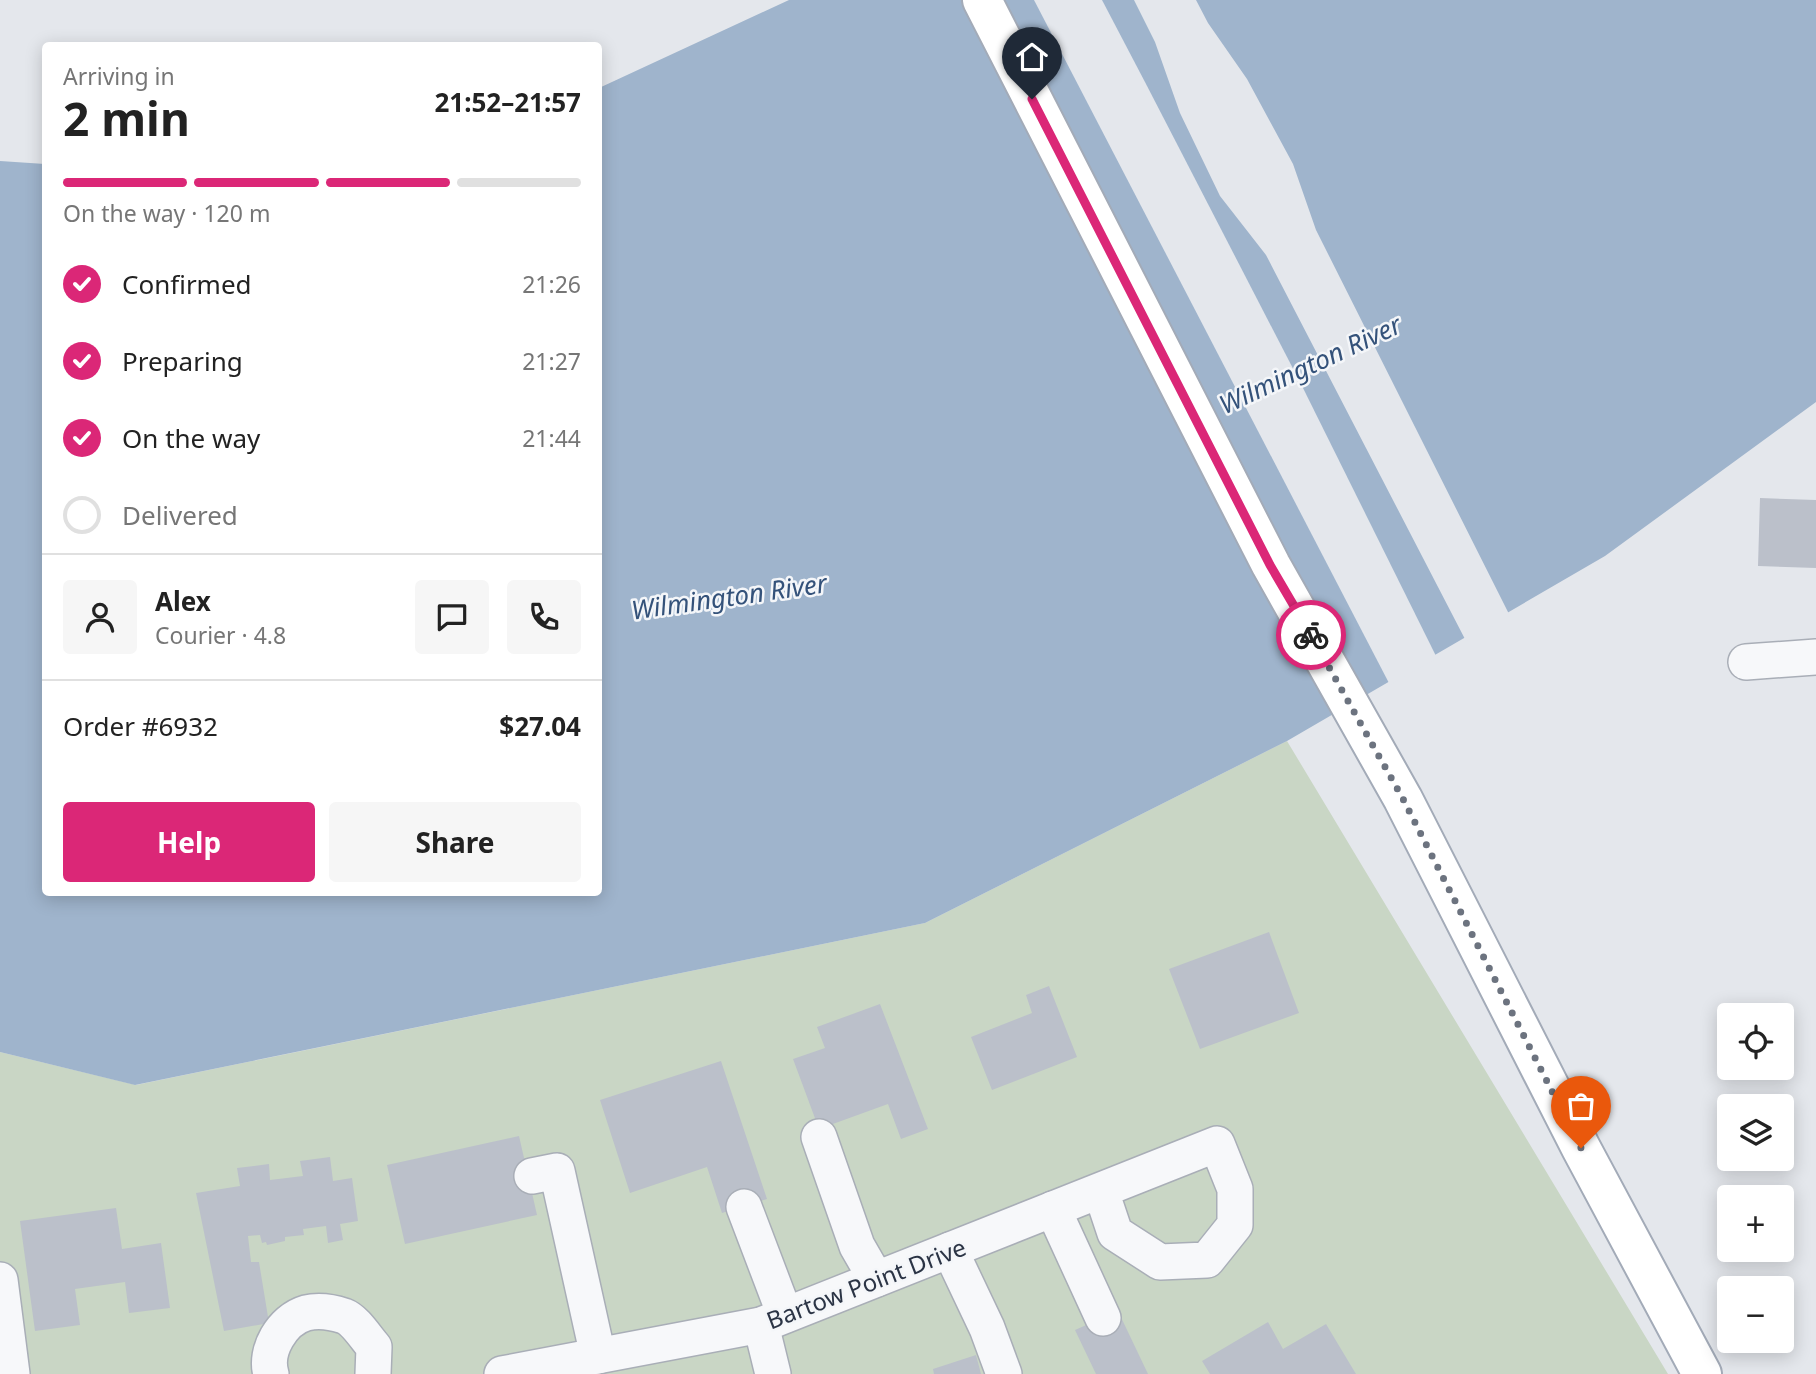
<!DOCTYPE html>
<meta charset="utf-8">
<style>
body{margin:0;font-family:"Noto Sans",sans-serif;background:#f6f6f6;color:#222;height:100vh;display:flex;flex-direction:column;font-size:26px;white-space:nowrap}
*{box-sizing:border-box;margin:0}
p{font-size:23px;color:#767676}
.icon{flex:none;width:38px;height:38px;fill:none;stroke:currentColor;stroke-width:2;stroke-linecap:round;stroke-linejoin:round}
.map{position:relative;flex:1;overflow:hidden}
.sheet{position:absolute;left:42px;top:42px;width:560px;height:854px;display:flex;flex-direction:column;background:#fff;border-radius:7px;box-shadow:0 4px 18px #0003}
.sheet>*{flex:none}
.controls{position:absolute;left:1717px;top:1003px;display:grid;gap:14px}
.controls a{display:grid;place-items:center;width:77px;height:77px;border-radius:7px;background:#fff;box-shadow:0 4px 18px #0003;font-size:35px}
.pin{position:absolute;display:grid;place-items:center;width:60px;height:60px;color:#fff;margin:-72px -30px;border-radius:50% 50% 50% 0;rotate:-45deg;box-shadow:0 0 7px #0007}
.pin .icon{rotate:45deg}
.courier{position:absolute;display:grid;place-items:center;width:70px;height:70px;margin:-35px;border:5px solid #db2777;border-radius:50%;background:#fff;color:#222;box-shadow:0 2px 9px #0007}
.summary em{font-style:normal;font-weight:700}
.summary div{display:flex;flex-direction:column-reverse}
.summary{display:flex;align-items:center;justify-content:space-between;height:119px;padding:0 21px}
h1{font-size:46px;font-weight:700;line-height:52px}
.bar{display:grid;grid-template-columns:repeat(4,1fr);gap:10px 7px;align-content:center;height:84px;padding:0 21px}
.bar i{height:9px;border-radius:5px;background:#e0e0e0}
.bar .active{background:#db2777}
.bar p{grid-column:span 4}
.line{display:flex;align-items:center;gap:18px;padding:0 21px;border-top:2px solid #e0e0e0}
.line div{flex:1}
.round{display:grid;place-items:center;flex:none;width:74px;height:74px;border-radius:7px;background:#f6f6f6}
ol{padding:0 21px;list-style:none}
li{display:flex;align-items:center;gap:21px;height:77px}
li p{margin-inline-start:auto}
li .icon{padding:7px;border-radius:50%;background:#db2777;color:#fff;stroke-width:4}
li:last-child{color:#767676}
li i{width:38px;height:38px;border:4px solid #e0e0e0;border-radius:50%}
.action{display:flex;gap:14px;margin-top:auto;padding:14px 21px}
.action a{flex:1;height:80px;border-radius:7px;background:#db2777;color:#fff;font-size:28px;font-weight:700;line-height:80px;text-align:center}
.action a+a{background:#f6f6f6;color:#222}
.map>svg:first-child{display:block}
</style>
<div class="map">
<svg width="1816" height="1374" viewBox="0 0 1816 1374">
<rect width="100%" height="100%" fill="#e4e7ec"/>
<polygon fill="#c9d6c5" points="1287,741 1668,1374 0,1374 0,1052 136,1085 925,923"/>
<polygon fill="#9fb4cc" points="789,0 1816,0 1816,402 1605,556 1287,741 925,923 135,1085 0,1052 0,161 45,164 46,892 598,892 599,88"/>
<g fill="#e4e7ec">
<polygon points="1034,0 1102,0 1146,84 1302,386 1437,658 1390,685"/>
<polygon points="1134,0 1196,0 1208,23 1247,79 1293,164 1316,230 1510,616 1466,641 1266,255 1220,196 1180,113 1155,42"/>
</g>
<g fill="#bbc0ca">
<polygon points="1760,498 1816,500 1816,568 1758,566"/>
<polygon points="1269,932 1299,1013 1200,1049 1169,969"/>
<polygon points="1049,986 1077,1057 992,1090 971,1037 1032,1013 1026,995"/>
<polygon points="880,1004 928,1129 901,1139 888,1104 819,1129 793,1059 825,1048 817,1027"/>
<polygon points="721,1061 767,1199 722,1213 707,1167 630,1193 600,1100"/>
<polygon points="519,1136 537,1215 405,1244 387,1165"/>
<polygon points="330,1157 333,1181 352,1178 358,1221 340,1224 343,1240 328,1243 326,1226 303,1229 304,1235 285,1237 285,1241 267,1245 266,1242 262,1243 260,1235 248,1236 251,1262 259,1262 269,1323 224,1331 196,1193 240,1186 237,1168 269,1164 270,1180 303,1176 300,1161"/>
<polygon points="116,1208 122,1249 161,1243 170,1308 129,1313 125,1282 75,1289 80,1325 35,1331 20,1221"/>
<polygon points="1118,1311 1148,1374 1096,1374 1075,1330"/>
<polygon points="1268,1322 1283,1349 1326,1324 1356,1374 1210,1374 1202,1361"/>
<polygon points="976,1355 981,1374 934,1374 933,1369"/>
</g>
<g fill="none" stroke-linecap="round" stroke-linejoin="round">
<g stroke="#a9aeb7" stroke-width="38">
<g id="minor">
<polyline points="1746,662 1816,657"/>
<polyline points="819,1137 857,1246 876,1279"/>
<polyline points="532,1176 557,1171 598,1356"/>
<polyline points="744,1207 785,1315"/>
<polyline points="1053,1209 1103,1318"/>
<polyline points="950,1250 987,1328 1004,1374"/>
<polyline points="0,1280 12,1374"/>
<polyline points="761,1325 773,1374"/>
<path d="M271 1374C264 1351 282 1320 306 1313 318 1310 332 1312 344 1316 355 1320 366 1338 374 1347L373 1374"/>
<polyline points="502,1374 761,1325 1217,1144 1235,1189 1235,1225 1207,1260 1160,1262 1115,1233 1101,1191"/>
</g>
</g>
<g stroke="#a3abb8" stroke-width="42">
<polyline id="major" points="982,0 1271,565 1403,799 1581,1148 1702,1374"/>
</g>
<use href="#minor" stroke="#f7f8fa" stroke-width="35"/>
<use href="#major" stroke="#fff" stroke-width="38"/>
</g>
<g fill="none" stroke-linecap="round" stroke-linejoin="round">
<polyline stroke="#6c737f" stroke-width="7" stroke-dasharray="0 12.6" points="1311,635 1403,799 1581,1148"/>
<polyline stroke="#db2777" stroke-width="9" points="1032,99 1270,565 1311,635"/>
</g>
<g text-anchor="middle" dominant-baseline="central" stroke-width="5" stroke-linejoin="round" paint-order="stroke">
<g font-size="24" fill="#2b3445" stroke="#f4f6f9">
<text transform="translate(866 1283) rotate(-21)">Bartow Point Drive</text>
</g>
<g font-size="26" font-style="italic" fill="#34527a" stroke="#f4f6f9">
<text transform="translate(1310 364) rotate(-25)">Wilmington River</text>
<text transform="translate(729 596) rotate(-8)">Wilmington River</text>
</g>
</g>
</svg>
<div class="controls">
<a><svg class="icon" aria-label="locate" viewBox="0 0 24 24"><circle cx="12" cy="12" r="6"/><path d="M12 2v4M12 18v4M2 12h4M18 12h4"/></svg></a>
<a><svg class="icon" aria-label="layers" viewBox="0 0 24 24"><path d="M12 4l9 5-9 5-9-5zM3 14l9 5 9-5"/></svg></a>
<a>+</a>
<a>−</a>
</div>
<div class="pin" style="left:1581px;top:1148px;background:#ea580c"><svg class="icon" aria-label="bag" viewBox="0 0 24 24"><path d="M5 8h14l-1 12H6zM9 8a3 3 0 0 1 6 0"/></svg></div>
<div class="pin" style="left:1032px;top:99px;background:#1f2937"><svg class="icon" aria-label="home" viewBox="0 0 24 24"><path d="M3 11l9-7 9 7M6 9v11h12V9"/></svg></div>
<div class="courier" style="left:1311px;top:635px"><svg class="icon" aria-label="bike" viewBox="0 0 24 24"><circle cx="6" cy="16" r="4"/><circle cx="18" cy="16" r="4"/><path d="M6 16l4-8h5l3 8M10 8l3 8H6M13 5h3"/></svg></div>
<section class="sheet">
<div class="summary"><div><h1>2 min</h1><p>Arriving in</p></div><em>21:52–21:57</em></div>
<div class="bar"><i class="active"></i><i class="active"></i><i class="active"></i><i></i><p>On the way · 120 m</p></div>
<ol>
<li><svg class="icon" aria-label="check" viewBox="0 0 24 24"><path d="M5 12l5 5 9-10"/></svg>Confirmed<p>21:26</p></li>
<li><svg class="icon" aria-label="check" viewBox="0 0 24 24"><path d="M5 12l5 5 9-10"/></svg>Preparing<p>21:27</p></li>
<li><svg class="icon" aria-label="check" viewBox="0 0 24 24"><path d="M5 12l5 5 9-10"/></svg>On the way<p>21:44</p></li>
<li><i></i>Delivered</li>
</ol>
<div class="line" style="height:126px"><a class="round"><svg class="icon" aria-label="person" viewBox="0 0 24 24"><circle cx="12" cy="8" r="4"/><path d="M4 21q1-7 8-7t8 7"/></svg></a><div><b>Alex</b><p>Courier · 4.8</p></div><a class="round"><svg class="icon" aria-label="chat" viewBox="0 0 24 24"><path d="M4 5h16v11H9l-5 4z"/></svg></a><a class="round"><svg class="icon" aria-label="phone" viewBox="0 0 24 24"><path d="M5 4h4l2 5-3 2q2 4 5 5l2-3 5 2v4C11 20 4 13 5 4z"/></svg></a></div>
<div class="line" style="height:91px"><div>Order #6932</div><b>$27.04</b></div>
<div class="action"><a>Help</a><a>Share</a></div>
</section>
</div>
